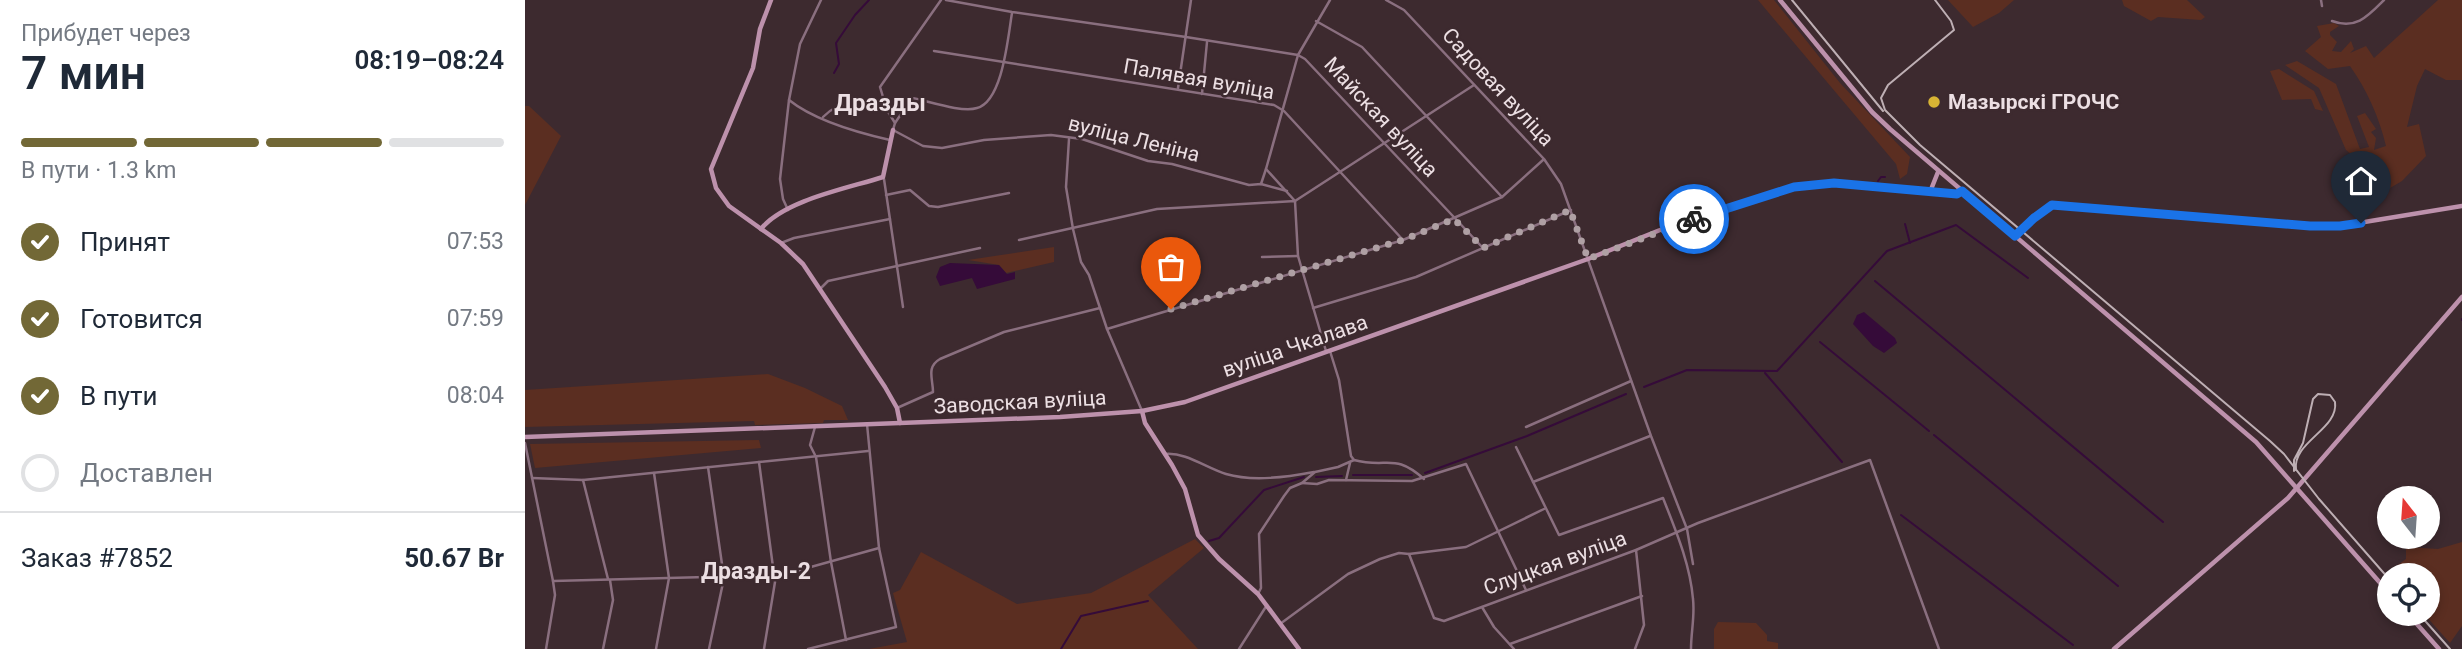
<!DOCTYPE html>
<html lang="ru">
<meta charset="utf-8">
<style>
body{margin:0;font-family:Roboto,sans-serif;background:#f6f6f7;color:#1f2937;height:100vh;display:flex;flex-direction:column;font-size:26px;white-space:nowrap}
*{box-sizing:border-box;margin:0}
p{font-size:23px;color:#747a83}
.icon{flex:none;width:38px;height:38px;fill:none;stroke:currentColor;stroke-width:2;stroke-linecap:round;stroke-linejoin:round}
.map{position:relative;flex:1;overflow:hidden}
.sheet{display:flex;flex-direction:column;background:#fff;width:525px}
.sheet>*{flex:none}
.needle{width:46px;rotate:343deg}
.controls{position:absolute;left:1852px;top:486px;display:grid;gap:14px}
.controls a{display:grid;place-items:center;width:63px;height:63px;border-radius:50%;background:#fff;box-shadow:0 4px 10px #0003;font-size:35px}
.pin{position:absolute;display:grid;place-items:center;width:60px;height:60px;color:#fff;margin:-72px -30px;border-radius:50% 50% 50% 0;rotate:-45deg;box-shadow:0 0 7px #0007}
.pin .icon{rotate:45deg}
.courier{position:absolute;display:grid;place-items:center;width:70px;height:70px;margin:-35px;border:5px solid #1a73e8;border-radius:50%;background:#fff;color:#222;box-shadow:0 2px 9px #0007}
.head em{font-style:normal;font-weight:600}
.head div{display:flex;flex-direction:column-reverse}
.head{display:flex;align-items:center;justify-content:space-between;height:119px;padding:0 21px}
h1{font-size:46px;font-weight:600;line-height:52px}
.bar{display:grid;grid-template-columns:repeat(4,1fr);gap:10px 7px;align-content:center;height:84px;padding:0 21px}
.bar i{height:9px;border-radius:5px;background:#e0e1e3}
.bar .selected{background:#726836}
.bar p{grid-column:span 4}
.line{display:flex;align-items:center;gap:18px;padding:0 21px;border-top:2px solid #e0e1e3}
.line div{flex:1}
ol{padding:0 21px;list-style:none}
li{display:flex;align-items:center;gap:21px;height:77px}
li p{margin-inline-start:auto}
li .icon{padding:7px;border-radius:50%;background:#726836;color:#fff;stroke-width:4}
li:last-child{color:#747a83}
li i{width:38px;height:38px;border:4px solid #e0e1e3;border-radius:50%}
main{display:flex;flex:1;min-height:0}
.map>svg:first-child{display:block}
</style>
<main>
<section class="sheet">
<div class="head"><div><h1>7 мин</h1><p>Прибудет через</p></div><em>08:19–08:24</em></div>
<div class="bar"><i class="selected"></i><i class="selected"></i><i class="selected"></i><i></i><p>В пути · 1.3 km</p></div>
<ol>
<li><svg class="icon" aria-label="check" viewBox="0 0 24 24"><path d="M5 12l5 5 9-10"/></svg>Принят<p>07:53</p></li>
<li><svg class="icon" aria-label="check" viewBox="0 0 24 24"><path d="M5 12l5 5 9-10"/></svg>Готовится<p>07:59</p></li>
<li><svg class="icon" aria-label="check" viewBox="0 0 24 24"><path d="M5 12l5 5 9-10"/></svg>В пути<p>08:04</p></li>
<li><i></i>Доставлен</li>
</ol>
<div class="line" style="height:91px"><div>Заказ #7852</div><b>50.67 Br</b></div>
</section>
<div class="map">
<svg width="1937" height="649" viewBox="0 0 1937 649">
<rect width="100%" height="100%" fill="#3d2a2f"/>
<g fill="#5b2e21">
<polygon points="1233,0 1249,0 1315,83 1385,157 1382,174 1375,179 1371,164"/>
<polygon points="1423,0 1489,0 1474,13 1448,27"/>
<polygon points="1597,0 1662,0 1680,17 1676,20 1633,17 1626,21 1599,6"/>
<path d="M1913 0H1937V80H1921L1900 69 1892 86 1882 127 1894 124 1901 156 1877 181 1860 191 1854 177 1821 150 1794 88 1760 65 1772 61 1811 84 1835 149 1844 147 1832 116 1840 113 1851 129 1846 132 1851 138 1849 150 1861 146C1854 117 1842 90 1825 66L1803 69 1780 51 1796 37 1792 26 1809 23 1814 26 1805 32V35L1812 42 1807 51 1816 52 1826 41 1829 49 1825 53 1841 46 1849 58Z"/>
<polygon points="1754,69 1789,91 1798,111 1790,109 1786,99 1757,100 1745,71"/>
<polygon points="0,106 4,106 36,136 0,205"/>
<polygon points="529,247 529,262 481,273 474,265 443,260"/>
<polygon points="243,374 280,388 317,406 323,420 299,420 298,423 230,425 229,421 0,427 0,390"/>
<polygon points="234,440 236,448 10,468 5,444"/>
<polygon points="670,539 679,548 623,595 673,649 344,649 382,642 368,593 375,590 396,552 492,604 566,593"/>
<polygon points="1937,542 1937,626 1925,643 1899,614 1902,614 1902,576 1864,576 1862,573 1881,559 1881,547 1913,549"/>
<polygon points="1193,622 1231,623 1242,635 1242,641 1253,643 1253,649 1189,649 1189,629"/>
</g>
<g fill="#350b39">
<polygon points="425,263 474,265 482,274 490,272 490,279 452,289 447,278 415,286 411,277 415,267"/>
<polygon points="1339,312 1370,338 1372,343 1359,353 1348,346 1328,324 1332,315"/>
</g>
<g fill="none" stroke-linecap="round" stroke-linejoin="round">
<g stroke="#350b39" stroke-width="2">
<polyline points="309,73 314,64 311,43 330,15 344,0"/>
<polyline points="1353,181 1356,177 1360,177"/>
<polyline points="1380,224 1385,243"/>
<polyline points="1350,281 1638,522"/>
<polyline points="1937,319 1937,320"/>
<polyline points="1295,342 1404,431"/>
<polyline points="1240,373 1317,462"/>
<polyline points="1119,387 1162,370 1252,371 1362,251 1431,225 1503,278"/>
<polyline points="1409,435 1593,586"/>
<polyline points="900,473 1002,436 1101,394"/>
<polyline points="828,475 887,475"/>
<polyline points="791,477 817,476"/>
<polyline points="1376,515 1548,645"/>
<polyline points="684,541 694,538 739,490 779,477"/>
<polyline points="536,649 556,616 623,601"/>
</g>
<g stroke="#8a6f7f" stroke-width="2.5">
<polyline points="416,0 355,87 362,110 370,123 368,130 398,146 417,148 459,140 526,135 557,139 623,161 647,164 724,185 736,184 762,191"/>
<polyline points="421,0 487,12 661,37 773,55 780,59 958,248"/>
<polyline points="805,0 773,55 741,169 770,201 949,85"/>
<polyline points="861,0 879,10 1019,159 1036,184 1126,436 1162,529 1168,564"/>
<polyline points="1796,0 1797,6"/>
<polyline points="791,21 837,47 977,197"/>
<path d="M1807 21C1831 30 1843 16 1859 0"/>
<polyline points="409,51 749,105 759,111 878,240"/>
<polyline points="653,88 666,0"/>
<polyline points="677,94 682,42"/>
<path d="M264 100C289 120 334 133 365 140"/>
<path d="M298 117C316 98 338 102 362 110"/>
<path d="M370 123 387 98C403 101 437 113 452 108 478 101 483 36 487 13"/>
<polyline points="544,139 541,187 548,229 556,262 564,275 582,329 617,411"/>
<polyline points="359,179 378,307"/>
<polyline points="736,184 741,169"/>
<polyline points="361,195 385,190 404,206 413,207 484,193"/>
<polyline points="263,210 258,199 255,179 264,100 275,44 296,0"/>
<polyline points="494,240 632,209 770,201 773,256 801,351"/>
<polyline points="256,243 269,238 365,219"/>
<polyline points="737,257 773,256"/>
<polyline points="295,289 303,281 455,248"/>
<polyline points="788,308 891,277 1046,210"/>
<polyline points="582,329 878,240 977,197 1018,160"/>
<path d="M805 351 814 380 826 456 829 460C863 469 869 452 899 479"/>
<path d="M372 408 408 392C408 379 401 367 415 359L479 332 575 308"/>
<polyline points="290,427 285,445 291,457 306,562 321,640"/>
<polyline points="1001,427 1106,381"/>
<polyline points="0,443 28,581"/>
<path d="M991 447 1034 535 1138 498C1151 531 1165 564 1168 599 1170 616 1166 632 1166 649"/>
<path d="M640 454C661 452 681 468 701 474 728 482 762 477 789 472"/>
<polyline points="234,462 250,582 239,649"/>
<polyline points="183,467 199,578 184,649"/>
<polyline points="129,473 144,578 131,649"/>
<polyline points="7,478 58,480 343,451"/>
<polyline points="58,480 83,579"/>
<polyline points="821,480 825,463"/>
<polyline points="1008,482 1125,436"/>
<polyline points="777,483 792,484 804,480 887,481 941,464 1001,590"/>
<polyline points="884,554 909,618 919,621 1111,550 1173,523 1345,460 1414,649"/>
<polyline points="733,594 736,588 734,534 759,496 765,488 777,483 790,472 813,467 829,460"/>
<polyline points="957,607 969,627 989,649"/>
<polyline points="755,624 823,574 855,559 874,553 884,554 941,547 1019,509"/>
<polyline points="985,644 1117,596"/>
<polyline points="21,649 30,595 28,581 257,575 354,548"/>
<polyline points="78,649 88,600 85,580"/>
<polyline points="283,649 371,627 354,548 342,424"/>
<polyline points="714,649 742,605"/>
<polyline points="1110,649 1119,625 1111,550"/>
</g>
<g stroke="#bd91ac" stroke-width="4.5">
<polyline points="246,0 235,29 228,68 186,169 191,188 204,206 256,243 278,264 360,387 372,408 375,423"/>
<polyline points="1255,0 1347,112 1365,129 1731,442 1864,593"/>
<polyline points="1405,192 1413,172"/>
<path d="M236 229C259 200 324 188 358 177L368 130"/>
<polyline points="1490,236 1509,218 1527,205 1785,226 1815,226 1937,206"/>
<polyline points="617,411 620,423 647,465 660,489 673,535 694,559 733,594 774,649"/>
<polyline points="0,437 535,417 617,411 660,402 1063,259 1145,226 1269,187 1309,183 1432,194 1437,191"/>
<polyline points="1883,614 1914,649"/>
<polyline points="1589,649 1763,498 1937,297"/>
</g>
<g stroke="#beafb4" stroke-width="2">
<polyline points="1267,0 1358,111"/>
<polyline points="1410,0 1426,21 1429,30 1363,85 1356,98 1360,110 1395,145 1745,441 1759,454 1794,499 1864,579"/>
<path d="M1769 471V460L1778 443 1788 399 1793 394 1805 395 1810 402C1814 429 1767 442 1771 470"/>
<polyline points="1894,614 1925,649"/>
</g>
</g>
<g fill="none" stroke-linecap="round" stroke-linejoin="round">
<polyline stroke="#afa0a4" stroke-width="7" stroke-dasharray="0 12.6" points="646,309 878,240 929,219 958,248 1045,210 1063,259 1169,219"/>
<polyline stroke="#1a73e8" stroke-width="9" points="1169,219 1269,187 1309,183 1432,194 1437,191 1490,236 1509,218 1527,205 1785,226 1815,226 1836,223"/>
</g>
<circle fill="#d8b434" stroke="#3d2a2f" stroke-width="2.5" cx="1409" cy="102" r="7"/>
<g text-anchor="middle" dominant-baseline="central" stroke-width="5" stroke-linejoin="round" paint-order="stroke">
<g font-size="21" fill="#ecdfe3" stroke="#3d2a2f">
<text transform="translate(674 79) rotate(10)">Палявая вуліца</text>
<text transform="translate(973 87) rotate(47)">Садовая вуліца</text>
<text transform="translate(856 117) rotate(47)">Майская вуліца</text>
<text transform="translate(609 139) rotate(14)">вуліца Леніна</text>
<text transform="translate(770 346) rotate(-19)">вуліца Чкалава</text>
<text transform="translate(495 402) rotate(-3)">Заводская вуліца</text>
<text transform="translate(1030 563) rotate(-20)">Слуцкая вуліца</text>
</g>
<g font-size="21" font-weight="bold" fill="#ecdfe3" stroke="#3d2a2f" text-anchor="start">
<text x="1423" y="102">Мазырскі ГРОЧС</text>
</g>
<g font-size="23" font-weight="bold" fill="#ecdfe3" stroke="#3d2a2f">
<text x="231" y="571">Дразды-2</text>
</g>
<g font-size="24" font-weight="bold" fill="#ecdfe3" stroke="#3d2a2f">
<text x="355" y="103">Дразды</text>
</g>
</g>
</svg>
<div class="controls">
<a><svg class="needle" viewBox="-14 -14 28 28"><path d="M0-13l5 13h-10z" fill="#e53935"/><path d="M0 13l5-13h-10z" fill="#747a83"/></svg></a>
<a><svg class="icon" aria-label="locate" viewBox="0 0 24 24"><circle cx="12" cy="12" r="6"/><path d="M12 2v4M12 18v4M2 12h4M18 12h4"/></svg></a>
</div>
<div class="pin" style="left:646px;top:309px;background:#ea580c"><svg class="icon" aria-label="bag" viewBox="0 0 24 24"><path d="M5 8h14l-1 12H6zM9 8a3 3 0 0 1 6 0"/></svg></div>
<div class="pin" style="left:1836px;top:223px;background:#1f2937"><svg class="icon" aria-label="home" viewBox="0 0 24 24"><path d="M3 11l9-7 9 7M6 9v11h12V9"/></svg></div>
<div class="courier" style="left:1169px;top:219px"><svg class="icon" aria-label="bike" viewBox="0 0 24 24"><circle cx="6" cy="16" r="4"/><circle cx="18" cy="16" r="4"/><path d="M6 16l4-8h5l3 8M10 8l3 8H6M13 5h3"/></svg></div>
</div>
</main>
